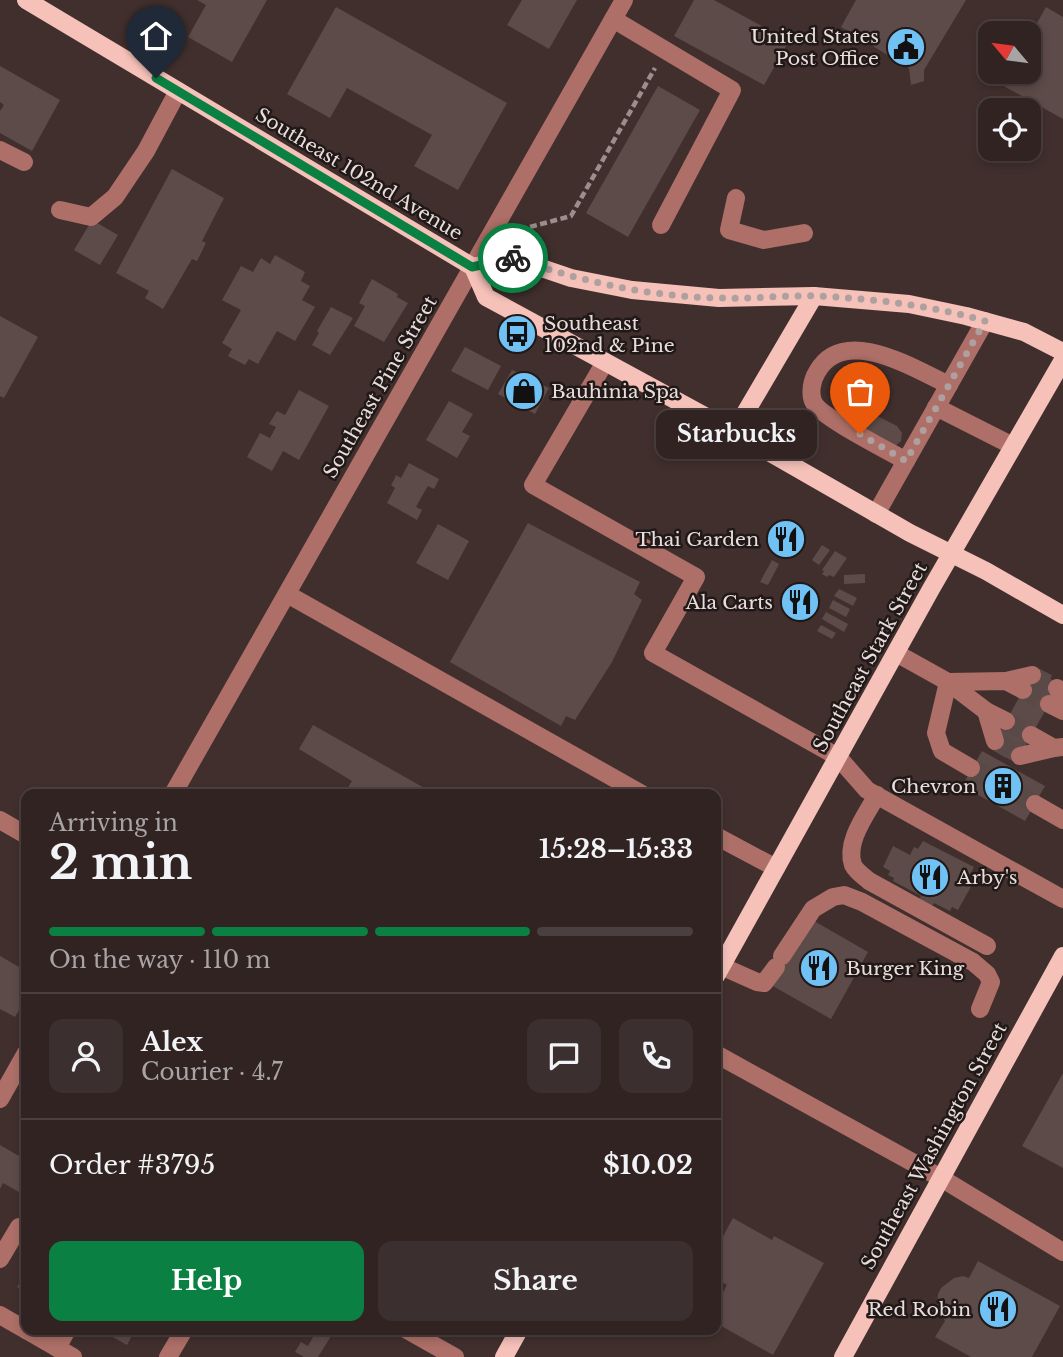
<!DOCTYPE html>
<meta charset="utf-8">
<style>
body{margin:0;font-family:"Libre Baskerville",serif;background:#3c2f2f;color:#f1f3f6;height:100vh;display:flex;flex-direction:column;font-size:26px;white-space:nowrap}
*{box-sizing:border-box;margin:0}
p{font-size:23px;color:#a8a4a5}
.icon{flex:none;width:38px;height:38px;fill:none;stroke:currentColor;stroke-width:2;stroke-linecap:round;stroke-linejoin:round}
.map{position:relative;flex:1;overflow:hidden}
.drawer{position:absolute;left:21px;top:789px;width:700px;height:546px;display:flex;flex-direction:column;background:#302322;border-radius:14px;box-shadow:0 4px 10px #0003,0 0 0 2px #4b4040}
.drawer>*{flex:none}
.needle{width:46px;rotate:299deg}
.tools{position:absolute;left:978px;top:21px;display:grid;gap:14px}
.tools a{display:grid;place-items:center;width:63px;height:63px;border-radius:14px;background:#302322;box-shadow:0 4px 10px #0003,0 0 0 2px #4b4040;font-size:35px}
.pin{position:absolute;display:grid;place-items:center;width:60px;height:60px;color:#fff;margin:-72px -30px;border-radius:50% 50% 50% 0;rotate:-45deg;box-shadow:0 0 7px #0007}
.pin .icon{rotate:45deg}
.courier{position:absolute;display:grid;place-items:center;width:70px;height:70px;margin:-35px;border:5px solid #0b8043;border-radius:50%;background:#fff;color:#222;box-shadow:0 2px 9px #0007}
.bubble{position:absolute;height:49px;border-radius:14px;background:#302322;box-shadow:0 4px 10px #0003,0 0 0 2px #4b4040;font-size:23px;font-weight:700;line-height:49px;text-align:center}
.head em{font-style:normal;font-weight:700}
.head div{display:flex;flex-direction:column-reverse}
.head{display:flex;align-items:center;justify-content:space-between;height:119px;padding:0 28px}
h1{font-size:46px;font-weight:700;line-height:52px}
.bar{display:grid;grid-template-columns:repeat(4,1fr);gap:10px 7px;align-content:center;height:84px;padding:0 28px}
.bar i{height:9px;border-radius:5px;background:#4b4040}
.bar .current{background:#0b8043}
.bar p{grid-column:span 4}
.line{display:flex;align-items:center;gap:18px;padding:0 28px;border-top:2px solid #4b4040}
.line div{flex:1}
.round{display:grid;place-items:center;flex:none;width:74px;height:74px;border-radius:14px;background:#3c2f2f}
.action{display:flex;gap:14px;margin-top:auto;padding:14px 28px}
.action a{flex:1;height:80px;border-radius:14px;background:#0b8043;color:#fff;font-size:28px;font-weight:700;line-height:80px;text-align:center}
.action a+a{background:#3c2f2f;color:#f1f3f6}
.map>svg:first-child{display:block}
</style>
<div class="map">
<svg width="1063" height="1357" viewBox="0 0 1063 1357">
<rect width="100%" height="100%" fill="#402f2d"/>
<g fill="#5c4b48">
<polygon points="197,0 267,0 232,62 188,37 206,5"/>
<polygon points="522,0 577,0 549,49 507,25"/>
<polygon points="694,0 714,0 789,41 764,85 674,36"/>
<polygon points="856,0 966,0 924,70 924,81 911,85 909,68 841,27"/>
<polygon points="336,7 507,103 458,190 414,166 432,135 347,88 330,118 287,94"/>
<polygon points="1046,7 1063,17 1063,119 1002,85 1010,72 1029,72 1029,37"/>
<polygon points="0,66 60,100 32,151 0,133 0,111 4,105 0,102"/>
<polygon points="658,86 700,110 628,237 586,213"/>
<polygon points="172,169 224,198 202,241 206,243 197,261 192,259 163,309 145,298 149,291 116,273"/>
<polygon points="92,220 118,235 100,265 74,250"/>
<polygon points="275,255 305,272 301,281 310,286 302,300 315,307 295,341 277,331 258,364 249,359 245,365 228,356 232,349 222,343 241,310 222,300 241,266 253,272 261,258 270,264"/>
<polygon points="372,279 398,294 397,297 408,303 384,342 354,326 365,306 359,303"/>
<polygon points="331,307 353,318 330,355 312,345 319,333 317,331"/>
<polygon points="0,316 38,337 4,398 0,396"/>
<polygon points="465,347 501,366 488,390 451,371"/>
<polygon points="512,370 549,388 535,414 498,394"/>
<polygon points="299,390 329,406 299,460 283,451 272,471 247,457 260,433 270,438 276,427 269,424 277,411 285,415"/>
<polygon points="449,401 473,414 462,432 470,436 457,458 426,440"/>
<polygon points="847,401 897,426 902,433 901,441 894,447 839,415"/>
<polygon points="409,463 439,479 434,489 428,486 422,496 416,507 422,510 417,520 387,503 395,488 391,485 394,480 396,475 401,478"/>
<polygon points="528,523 640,582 634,594 642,600 612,662 575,720 566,716 561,726 450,662"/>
<polygon points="438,524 469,541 448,580 416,563"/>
<polygon points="785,527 802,537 789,556 774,544"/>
<polygon points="822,545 830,550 819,565 812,560"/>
<polygon points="835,551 847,558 834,577 829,575 827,577 822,574 824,571 822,570"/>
<polygon points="772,560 779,564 768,585 760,582"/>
<polygon points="865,574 865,583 844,584 844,575"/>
<polygon points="839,589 857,598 853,606 834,596"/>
<polygon points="833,600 850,609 846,617 829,608"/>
<polygon points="826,612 848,624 844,632 822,619"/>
<polygon points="821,625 836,633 832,639 817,631"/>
<polygon points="1034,670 1060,684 1016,763 991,749"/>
<polygon points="313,725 435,794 344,794 352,781 299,749"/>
<polygon points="982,751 1045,786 1025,821 962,786"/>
<polygon points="923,841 974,867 967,880 973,883 958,910 952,907 950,911 934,903 932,906 919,899 921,896 893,881 894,878 888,875 890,871 883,867 893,846 910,855 914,847 918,849"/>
<polygon points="809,918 868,952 831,1019 771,985"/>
<polygon points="0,956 26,971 26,998 15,1017 0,1009"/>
<polygon points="1063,1073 1063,1168 1022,1146"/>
<polygon points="0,1145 26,1160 26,1196 3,1183 0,1189"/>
<polygon points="733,1218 772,1240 774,1236 824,1263 773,1355 716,1323 716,1305 727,1285 716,1279 716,1249"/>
<polygon points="978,1261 1060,1306 1032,1357 971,1357 935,1337 945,1321 937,1305 938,1294 941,1288 954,1278 963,1276 969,1278"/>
<polygon points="26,1272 26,1292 17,1287"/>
<polygon points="100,1330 135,1330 127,1345"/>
<polygon points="317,1330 331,1336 318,1357 304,1357 295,1352 301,1342 308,1346"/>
</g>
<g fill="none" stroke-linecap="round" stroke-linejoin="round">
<g stroke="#594947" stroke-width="18" stroke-dasharray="18 9" stroke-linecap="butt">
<polyline points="1032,675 1057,688"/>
<polyline points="1023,690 1049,704"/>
<polyline points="1006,721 1031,735"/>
<polyline points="995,741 1020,756"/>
<polyline points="971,768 1035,804"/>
</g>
<polyline stroke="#9b8e8c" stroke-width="4.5" stroke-dasharray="7 3.5" stroke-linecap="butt" points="530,227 571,216 655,68"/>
<g stroke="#ad6f67" stroke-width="18">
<polyline points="613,19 732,90 661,225"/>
<polyline points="0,150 24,162"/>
<polyline points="736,198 729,230 764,240 804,233"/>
<polyline points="60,210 91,217 115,197 146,151 178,91"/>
<polyline points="605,362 533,485 696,577 653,653 838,757 867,790 1063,899"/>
<polyline points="936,407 1013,446"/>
<path d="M906 461C889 451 821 417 814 403 809 394 812 380 817 372 844 324 914 369 949 385"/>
<polyline points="876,514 985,321"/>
<polyline points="287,594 642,794"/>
<polyline points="896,653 948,682 986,711 1006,721"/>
<polyline points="1006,681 1032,675"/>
<polyline points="948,682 936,733 942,751 971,768"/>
<polyline points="948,682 1006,681 1023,690"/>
<polyline points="1057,688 1063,700"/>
<polyline points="1049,704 1063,711"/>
<polyline points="986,711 995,741"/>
<polyline points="1031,735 1054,748 1063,747"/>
<polyline points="1020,756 1054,748"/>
<polyline points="173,794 624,0"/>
<path d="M877 795C866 815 845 842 853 865 856 871 863 876 869 881L987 946"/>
<polyline points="1035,804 1063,820"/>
<polyline points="0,820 26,835"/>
<polyline points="716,836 776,868"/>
<polyline points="782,956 813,909 833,897 844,895 862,902 973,962 987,974 991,982 980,1009"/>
<polyline points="721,966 757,982 764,983 776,967"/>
<polyline points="716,1054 941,1178 1063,1252"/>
<polyline points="0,1099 26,1053"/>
<polyline points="0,1259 19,1227 26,1230"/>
<polyline points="0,1315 26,1330"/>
<polyline points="26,1330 73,1357"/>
<polyline points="407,1330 455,1357"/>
<polyline points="57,1348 67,1330"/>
<polyline points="168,1357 184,1330"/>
</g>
<g stroke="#f5c1b9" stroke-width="18">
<polyline points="26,0 473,267 486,297 734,432 910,533 986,571 1063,615"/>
<polyline points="473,267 512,258 571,278 632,290 719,298 814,296 909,304 966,316 1024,332 1063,352"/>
<polyline points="734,432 814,296"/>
<polyline points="716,976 931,589 1063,360"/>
<polyline points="504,1357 519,1330"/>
<polyline points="843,1357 1063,956"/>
</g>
</g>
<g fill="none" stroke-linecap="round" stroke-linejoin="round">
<path stroke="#ada09e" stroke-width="7" stroke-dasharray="0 12.6" d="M513 258C580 281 649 297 721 298 753 299 785 295 817 296 874 299 930 305 985 321L906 461 860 434"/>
<polyline stroke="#0b8043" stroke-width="9" points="156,78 472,267 513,258"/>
</g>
<defs>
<g id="civic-disc" transform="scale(2.0125)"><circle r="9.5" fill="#70c1f4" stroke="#211918"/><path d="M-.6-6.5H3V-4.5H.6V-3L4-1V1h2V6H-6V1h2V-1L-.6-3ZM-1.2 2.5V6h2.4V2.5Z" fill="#111"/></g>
<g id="bus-disc" transform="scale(2.0125)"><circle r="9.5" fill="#70c1f4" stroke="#211918"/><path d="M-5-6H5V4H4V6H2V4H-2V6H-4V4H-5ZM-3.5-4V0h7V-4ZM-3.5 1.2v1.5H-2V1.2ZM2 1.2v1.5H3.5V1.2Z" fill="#111"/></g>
<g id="shop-disc" transform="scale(2.0125)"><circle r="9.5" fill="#70c1f4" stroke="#211918"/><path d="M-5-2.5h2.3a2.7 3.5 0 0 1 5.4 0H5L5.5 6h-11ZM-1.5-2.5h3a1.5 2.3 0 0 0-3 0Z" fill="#111"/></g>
<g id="restaurant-disc" transform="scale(2.0125)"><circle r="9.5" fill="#70c1f4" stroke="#211918"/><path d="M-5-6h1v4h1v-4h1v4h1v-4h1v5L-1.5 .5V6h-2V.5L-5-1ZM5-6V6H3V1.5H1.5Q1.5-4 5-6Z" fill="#111"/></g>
<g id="building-disc" transform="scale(2.0125)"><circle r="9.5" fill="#70c1f4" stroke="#211918"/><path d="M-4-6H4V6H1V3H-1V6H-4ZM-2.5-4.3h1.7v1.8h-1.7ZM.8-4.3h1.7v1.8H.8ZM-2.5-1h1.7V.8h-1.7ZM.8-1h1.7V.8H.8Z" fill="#111"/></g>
</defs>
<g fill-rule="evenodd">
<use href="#civic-disc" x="906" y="47"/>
<use href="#bus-disc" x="517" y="334"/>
<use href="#shop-disc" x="524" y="391"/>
<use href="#restaurant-disc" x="786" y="539"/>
<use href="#restaurant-disc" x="800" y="602"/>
<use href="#building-disc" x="1003" y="786"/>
<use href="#restaurant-disc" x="930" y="877"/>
<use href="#restaurant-disc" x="819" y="968"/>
<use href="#restaurant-disc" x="998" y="1309"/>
</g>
<g text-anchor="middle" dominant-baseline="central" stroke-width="5" stroke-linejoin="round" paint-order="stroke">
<g font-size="19" fill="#e8dddb" stroke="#211918" text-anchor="end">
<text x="879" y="36">United States<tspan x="879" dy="22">Post Office</tspan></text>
<text x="544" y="323" text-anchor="start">Southeast<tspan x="544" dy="22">102nd &amp; Pine</tspan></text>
<text x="551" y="391" text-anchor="start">Bauhinia Spa</text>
<text x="759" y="539">Thai Garden</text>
<text x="773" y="602">Ala Carts</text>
<text x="976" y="786">Chevron</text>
<text x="957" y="877" text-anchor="start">Arby's</text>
<text x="846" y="968" text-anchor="start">Burger King</text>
<text x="971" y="1309">Red Robin</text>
</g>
<g font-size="19" fill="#e8dddb" stroke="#211918">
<text transform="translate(359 174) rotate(31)">Southeast 102nd Avenue</text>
<text transform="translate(380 387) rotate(-60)">Southeast Pine Street</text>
<text transform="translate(870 657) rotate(-61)">Southeast Stark Street</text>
<text transform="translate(934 1146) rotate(-61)">Southeast Washington Street</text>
</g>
</g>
</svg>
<div class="tools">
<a><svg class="needle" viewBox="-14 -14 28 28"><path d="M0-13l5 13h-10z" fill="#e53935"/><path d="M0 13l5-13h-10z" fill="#a8a4a5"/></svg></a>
<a><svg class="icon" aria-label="locate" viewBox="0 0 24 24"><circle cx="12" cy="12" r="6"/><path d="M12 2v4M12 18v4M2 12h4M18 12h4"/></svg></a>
</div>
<div class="pin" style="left:860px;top:434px;background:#ea580c"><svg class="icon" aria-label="bag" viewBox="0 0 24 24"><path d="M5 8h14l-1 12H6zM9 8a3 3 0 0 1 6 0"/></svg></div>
<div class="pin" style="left:156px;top:78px;background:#1f2937"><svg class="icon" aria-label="home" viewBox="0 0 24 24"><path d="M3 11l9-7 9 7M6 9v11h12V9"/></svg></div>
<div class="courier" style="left:513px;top:258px"><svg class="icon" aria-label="bike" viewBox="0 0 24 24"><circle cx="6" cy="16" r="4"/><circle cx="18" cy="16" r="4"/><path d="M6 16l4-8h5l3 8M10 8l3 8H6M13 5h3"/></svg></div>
<div class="bubble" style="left:656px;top:410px;width:161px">Starbucks</div>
<section class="drawer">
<div class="head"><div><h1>2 min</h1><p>Arriving in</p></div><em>15:28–15:33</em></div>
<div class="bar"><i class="current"></i><i class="current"></i><i class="current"></i><i></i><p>On the way · 110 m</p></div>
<div class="line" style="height:126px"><a class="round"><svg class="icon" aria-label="person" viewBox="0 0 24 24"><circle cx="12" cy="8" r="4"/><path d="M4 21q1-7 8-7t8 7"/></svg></a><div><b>Alex</b><p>Courier · 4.7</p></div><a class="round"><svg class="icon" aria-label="chat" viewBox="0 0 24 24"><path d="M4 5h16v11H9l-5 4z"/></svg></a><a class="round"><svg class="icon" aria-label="phone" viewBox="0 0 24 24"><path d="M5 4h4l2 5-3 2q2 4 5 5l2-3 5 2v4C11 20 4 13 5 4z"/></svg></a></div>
<div class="line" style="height:91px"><div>Order #3795</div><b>$10.02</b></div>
<div class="action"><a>Help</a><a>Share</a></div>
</section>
</div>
